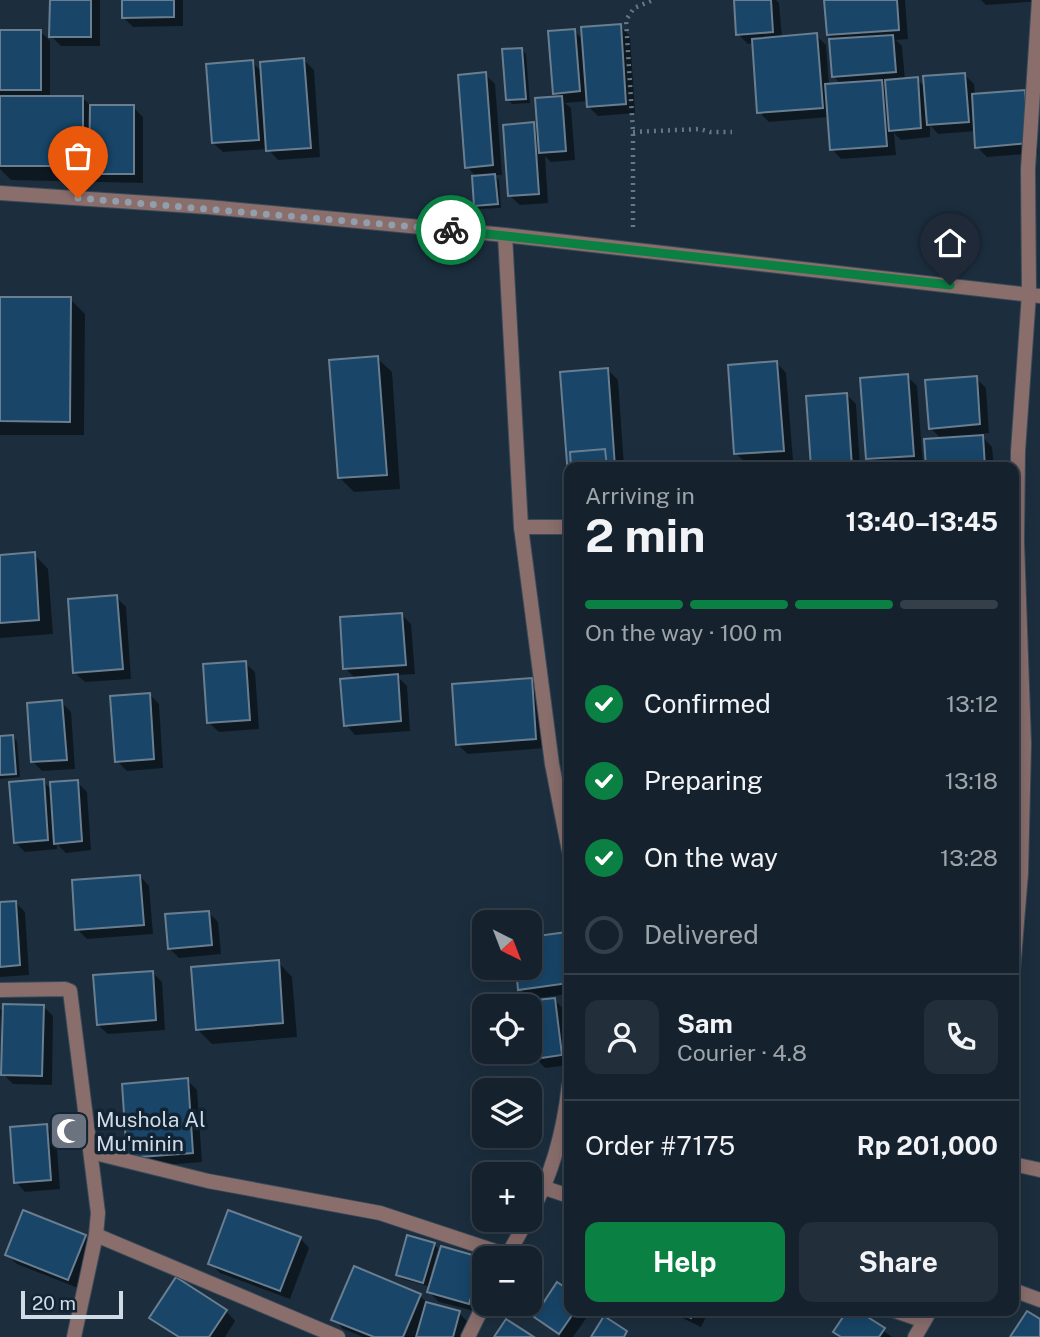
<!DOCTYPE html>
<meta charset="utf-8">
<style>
body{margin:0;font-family:"Public Sans",sans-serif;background:#222f3a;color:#f1f3f6;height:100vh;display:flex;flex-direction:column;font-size:26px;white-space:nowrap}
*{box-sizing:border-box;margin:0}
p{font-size:23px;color:#9da4aa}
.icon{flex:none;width:38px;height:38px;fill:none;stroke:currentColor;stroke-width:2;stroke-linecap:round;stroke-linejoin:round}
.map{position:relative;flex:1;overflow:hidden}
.details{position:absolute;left:564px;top:462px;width:455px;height:854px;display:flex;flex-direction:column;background:#15222e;border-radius:14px;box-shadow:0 4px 18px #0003,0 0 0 2px #343f4a}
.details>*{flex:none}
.needle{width:46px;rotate:138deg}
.buttons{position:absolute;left:472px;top:910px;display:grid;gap:14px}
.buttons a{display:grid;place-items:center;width:70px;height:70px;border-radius:14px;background:#15222e;box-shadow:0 4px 18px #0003,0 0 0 2px #343f4a;font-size:35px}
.scale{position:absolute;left:21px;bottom:18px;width:102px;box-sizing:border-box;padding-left:7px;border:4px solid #d0dbe6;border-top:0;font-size:19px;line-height:24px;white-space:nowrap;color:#d0dbe6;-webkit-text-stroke:5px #122433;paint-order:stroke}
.pin{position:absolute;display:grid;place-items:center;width:60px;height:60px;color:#fff;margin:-72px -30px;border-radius:50% 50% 50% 0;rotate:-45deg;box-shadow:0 0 7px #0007}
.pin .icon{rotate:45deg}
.courier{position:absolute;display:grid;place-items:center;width:70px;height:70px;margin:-35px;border:5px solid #0b8043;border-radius:50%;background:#fff;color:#222;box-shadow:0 2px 9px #0007}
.summary em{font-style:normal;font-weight:700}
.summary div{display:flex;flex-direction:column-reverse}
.summary{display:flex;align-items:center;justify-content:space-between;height:119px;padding:0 21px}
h1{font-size:46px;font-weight:700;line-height:52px}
.bar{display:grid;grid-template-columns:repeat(4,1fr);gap:10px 7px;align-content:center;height:84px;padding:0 21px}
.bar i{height:9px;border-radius:5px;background:#343f4a}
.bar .active{background:#0b8043}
.bar p{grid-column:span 4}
.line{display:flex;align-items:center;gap:18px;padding:0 21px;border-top:2px solid #343f4a}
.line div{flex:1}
.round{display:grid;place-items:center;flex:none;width:74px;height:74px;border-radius:14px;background:#222f3a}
ol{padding:0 21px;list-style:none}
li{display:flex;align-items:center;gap:21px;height:77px}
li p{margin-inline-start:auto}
li .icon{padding:7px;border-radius:50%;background:#0b8043;color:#fff;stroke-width:4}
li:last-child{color:#9da4aa}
li i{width:38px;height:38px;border:4px solid #343f4a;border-radius:50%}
.button{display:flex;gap:14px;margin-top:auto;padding:14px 21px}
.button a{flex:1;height:80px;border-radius:14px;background:#0b8043;color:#fff;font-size:28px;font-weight:700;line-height:80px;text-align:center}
.button a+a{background:#222f3a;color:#f1f3f6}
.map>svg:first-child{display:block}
</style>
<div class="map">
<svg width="1040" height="1337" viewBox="0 0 1040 1337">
<rect width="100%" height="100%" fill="#1c2e3e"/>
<g fill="#0007">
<polygon points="51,0 100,0 100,46 61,46 51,36"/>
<polygon points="123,0 183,0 183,26 133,27 123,17"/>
<polygon points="735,0 776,0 779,3 782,38 816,35 826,45 829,86 842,85 833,76 834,41 828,35 826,0 905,0 908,39 896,40 902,46 905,80 917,79 926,88 965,75 974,84 975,96 1024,92 1034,102 1038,153 987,157 977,147 976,131 938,134 930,125 930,137 901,140 894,133 896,155 841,159 832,149 829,117 769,122 759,112 754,43 748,44 738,34"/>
<polygon points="981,0 1040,0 1040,1 986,5"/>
<polygon points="620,26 630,36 635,113 598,116 588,106 588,101 565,103 571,108 575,160 551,162 545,156 548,203 520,205 510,196 533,124 539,131 560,98 555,93 574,31 584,40"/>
<polygon points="0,31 40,31 50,41 50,98 83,98 91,106 133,107 143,117 143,183 11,180 0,169"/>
<polygon points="522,50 526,54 530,103 512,104 508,100"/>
<polygon points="304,60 314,70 320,157 278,160 268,149 223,152 213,143 252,62 262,72"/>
<polygon points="485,74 495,84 502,175 494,175 499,180 501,208 480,209 476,205 477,177 467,167"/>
<polygon points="0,299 70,299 85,314 84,435 0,435"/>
<polygon points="377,358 392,372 400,489 354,492 340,478"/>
<polygon points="777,363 786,373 793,460 746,463 736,454"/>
<polygon points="608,370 618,380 624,467 569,467 562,373"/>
<polygon points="907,376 917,386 923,465 876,467 868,459"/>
<polygon points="976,378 986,388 989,433 980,434 992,447 994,467 928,467 926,441 943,440 930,428"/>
<polygon points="846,394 856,404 860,467 813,467 808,397"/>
<polygon points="34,554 48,569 53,634 0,638 0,557"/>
<polygon points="116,597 126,607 131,679 85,682 75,673"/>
<polygon points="401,614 411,624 415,674 396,675 407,686 410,731 355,735 346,725 356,679 345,668"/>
<polygon points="245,663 255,672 259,729 219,732 209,723"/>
<polygon points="531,680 541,689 545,748 468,754 458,745"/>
<polygon points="149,694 159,704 163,768 127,771 117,761"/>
<polygon points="61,702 71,712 75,769 42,771 33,762"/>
<polygon points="13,737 17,741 20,777 0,779 0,738"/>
<polygon points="43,781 52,790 77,782 87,792 91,850 66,853 57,844 57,849 25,852 15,842"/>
<polygon points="140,876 149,886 153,934 87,939 77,929"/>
<polygon points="15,902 25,912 29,975 0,977 0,904"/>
<polygon points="208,912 218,922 221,954 179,958 169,948"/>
<polygon points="567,934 569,994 530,999 520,989 518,968 530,968"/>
<polygon points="278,962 292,977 297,1037 212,1044 197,1029"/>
<polygon points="152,972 162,982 165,1030 108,1034 98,1025"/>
<polygon points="554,1000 564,1009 569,1065 545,1068 536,1058"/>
<polygon points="44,1007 53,1016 52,1085 13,1084 3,1074 0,1009 5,1013"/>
<polygon points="187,1080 197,1090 202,1162 139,1167 129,1158"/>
<polygon points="46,1126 56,1136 60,1189 25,1192 16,1182"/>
<polygon points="85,1236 95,1246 78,1288 17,1264 7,1255"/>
<polygon points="300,1238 309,1248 290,1299 220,1273 210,1263"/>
<polygon points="434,1244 438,1249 431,1274 482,1259 485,1262 485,1293 479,1312 439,1302 429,1292 431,1287 402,1279 397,1274"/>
<polygon points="420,1296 429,1304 459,1313 469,1323 465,1337 363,1337 343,1329 334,1319"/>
<polygon points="226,1311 235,1321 225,1337 176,1337 152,1318"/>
<polygon points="569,1311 591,1311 573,1337 561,1337 536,1317"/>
<polygon points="668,1311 709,1311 701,1327"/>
<polygon points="849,1311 855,1311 892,1337 841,1337 835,1331"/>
</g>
<g fill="#184568" stroke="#697e90" stroke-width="2">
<polygon points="50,0 91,0 91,37 49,37"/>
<polygon points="122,0 174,0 174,17 122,18"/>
<polygon points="734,0 771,0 773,32 736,35"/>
<polygon points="824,0 897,0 899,30 827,35"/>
<polygon points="621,24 626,104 587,107 581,27"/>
<polygon points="575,29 580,91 553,94 548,31"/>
<rect x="0" y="30" width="41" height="60"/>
<polygon points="817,33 823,108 757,113 752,39"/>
<polygon points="893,35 896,72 832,77 829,39"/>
<polygon points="522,48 526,99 506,100 502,49"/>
<polygon points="304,58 311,148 266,151 260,62"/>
<polygon points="253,60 259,140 212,143 206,64"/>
<polygon points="486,72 493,165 465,168 458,75"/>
<polygon points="965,73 969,122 927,125 923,76"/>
<polygon points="918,77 921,128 889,131 885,80"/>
<polygon points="882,80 887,146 830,150 825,84"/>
<polygon points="1025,90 1029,143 975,148 972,94"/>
<rect x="0" y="96" width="83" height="70"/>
<polygon points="562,96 566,151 539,153 535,98"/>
<polygon points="90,105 134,105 134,174 89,174"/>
<polygon points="534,122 539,194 508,196 503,125"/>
<polygon points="495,174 498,204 474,206 472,176"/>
<polygon points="0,297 71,297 70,422 0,421"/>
<polygon points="378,356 387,475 338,478 329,360"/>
<polygon points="777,361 784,451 734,454 728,365"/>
<polygon points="608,368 615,467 569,467 568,476 560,372"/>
<polygon points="908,374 914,456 866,459 860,378"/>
<polygon points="977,376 980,424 929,429 925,380"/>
<polygon points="847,393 852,467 811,467 806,396"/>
<polygon points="983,435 985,467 926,467 924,439"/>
<polygon points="605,449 607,467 571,467 570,452"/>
<polygon points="35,552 39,620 0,623 0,555"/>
<polygon points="566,557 569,557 569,596"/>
<polygon points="117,595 123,669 73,673 68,599"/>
<polygon points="402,613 406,665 343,669 340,617"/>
<polygon points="246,661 250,720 207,723 203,664"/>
<polygon points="398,674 401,721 344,726 340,679"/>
<polygon points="532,678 536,739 456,745 452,684"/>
<polygon points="150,693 154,759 115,762 110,696"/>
<polygon points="62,700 67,760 31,762 27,703"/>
<polygon points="13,735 16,774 0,775 0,736"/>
<polygon points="44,779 48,840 14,843 9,782"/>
<polygon points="78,780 82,841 54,844 50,782"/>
<polygon points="140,875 144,925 75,930 72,880"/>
<polygon points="16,901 20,965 0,967 0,902"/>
<polygon points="209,911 212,945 168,949 165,914"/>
<polygon points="567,932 569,983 518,990 516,968 530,968 530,937"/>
<polygon points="279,960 283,1023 196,1030 191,967"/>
<polygon points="153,971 156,1020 97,1025 93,975"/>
<polygon points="555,998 562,1055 534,1059 527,1001"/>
<polygon points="3,1004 44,1005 42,1076 1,1075"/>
<polygon points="188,1078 193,1153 127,1158 122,1084"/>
<polygon points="47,1124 51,1180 14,1183 10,1127"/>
<polygon points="23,1210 86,1235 68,1280 5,1255"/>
<polygon points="228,1210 301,1237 280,1291 208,1264"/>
<polygon points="407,1235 435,1243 423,1283 396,1275"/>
<polygon points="441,1246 483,1258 469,1304 427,1292"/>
<polygon points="354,1266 421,1294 403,1337 374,1337 331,1320"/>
<polygon points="176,1277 227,1310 209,1337 179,1337 149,1318"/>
<polygon points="557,1282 569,1290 569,1311 575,1311 559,1334 534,1317"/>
<polygon points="426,1302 460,1311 453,1337 416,1337"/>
<polygon points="676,1311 695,1311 691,1318"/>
<polygon points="847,1311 858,1311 885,1328 879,1337 841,1337 833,1332"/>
<polygon points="1027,1311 1040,1319 1040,1337 1010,1337"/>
<polygon points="604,1316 627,1331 624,1337 591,1337"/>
<polygon points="506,1319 534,1337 494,1337"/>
</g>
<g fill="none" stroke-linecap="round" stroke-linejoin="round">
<g stroke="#394a59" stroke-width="16">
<g id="minor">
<polyline points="0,193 208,207 505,235 1040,296"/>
<polyline points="505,235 521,527 552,764 569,851"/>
<polyline points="521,527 569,527"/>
<polyline points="1013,971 1021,873 1024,744 1017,542 1018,451 1029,294 1028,169 1039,0"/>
<polyline points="0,990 65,989 70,991 98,1213 96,1235 338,1337"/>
<polyline points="91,1152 208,1181 380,1213 507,1255"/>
<polyline points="1013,1164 1040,1170"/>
<polyline points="545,1188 569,1196"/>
<path d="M530 1214C553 1174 564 1130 569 1084"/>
<polyline points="506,1258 527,1220"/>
<polyline points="1013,1290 1040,1300"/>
<polyline points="895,1311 924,1321"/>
<polyline points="74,1337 96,1235"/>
<polyline points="468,1337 485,1302"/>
<polyline points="915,1337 930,1311"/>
</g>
</g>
<g stroke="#687785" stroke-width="4.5" stroke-dasharray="2 5" stroke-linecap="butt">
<polyline points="633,132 700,129 710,132 732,132"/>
<polyline points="633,227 633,132 626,20 634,8 653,0"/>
</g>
<use href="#minor" stroke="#896e6c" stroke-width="14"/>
</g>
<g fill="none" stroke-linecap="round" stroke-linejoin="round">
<polyline stroke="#919eab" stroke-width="7" stroke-dasharray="0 12.6" points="78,198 451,230"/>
<polyline stroke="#0b8043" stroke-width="9" points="451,230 950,285"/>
</g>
<defs>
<g id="mosque-square" transform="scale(2.0125)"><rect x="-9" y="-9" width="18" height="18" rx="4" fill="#6b7280" stroke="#122433"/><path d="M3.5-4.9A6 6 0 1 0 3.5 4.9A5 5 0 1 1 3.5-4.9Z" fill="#fff"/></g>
</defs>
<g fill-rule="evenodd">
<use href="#mosque-square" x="69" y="1131"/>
</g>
<g text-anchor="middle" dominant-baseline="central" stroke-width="7" stroke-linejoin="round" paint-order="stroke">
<g font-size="21" fill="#d0dbe6" stroke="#122433" text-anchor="start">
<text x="96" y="1119">Mushola Al<tspan x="96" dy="24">Mu'minin</tspan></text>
</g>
</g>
</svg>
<div class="buttons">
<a><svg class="needle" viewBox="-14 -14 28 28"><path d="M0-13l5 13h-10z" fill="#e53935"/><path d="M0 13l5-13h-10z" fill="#9da4aa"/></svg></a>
<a><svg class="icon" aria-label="locate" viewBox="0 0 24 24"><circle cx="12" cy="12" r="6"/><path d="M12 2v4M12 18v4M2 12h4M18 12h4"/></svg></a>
<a><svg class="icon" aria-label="layers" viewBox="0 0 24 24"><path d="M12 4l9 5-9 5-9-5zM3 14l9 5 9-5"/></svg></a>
<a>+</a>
<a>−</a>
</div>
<div class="scale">20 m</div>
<div class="pin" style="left:78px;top:198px;background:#ea580c"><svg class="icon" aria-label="bag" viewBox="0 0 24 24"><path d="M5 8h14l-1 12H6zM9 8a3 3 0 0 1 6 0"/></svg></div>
<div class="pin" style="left:950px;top:285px;background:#1f2937"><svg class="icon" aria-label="home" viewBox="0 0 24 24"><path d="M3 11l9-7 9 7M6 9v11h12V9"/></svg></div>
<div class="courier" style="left:451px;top:230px"><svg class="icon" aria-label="bike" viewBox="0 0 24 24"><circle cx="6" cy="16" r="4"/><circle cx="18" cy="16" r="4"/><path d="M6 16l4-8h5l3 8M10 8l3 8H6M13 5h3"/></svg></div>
<section class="details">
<div class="summary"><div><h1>2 min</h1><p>Arriving in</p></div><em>13:40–13:45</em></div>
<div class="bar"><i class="active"></i><i class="active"></i><i class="active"></i><i></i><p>On the way · 100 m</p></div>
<ol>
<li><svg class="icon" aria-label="check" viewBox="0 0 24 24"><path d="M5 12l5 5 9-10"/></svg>Confirmed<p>13:12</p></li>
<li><svg class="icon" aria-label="check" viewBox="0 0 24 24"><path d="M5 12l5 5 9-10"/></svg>Preparing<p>13:18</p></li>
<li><svg class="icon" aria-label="check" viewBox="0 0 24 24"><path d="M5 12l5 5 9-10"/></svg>On the way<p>13:28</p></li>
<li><i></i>Delivered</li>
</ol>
<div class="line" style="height:126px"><a class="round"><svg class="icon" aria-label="person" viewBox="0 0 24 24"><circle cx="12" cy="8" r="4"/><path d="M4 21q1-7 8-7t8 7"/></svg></a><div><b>Sam</b><p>Courier · 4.8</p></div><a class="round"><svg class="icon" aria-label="phone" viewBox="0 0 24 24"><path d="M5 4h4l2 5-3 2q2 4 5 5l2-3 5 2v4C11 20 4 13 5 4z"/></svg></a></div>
<div class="line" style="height:91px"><div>Order #7175</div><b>Rp 201,000</b></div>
<div class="button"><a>Help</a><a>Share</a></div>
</section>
</div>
